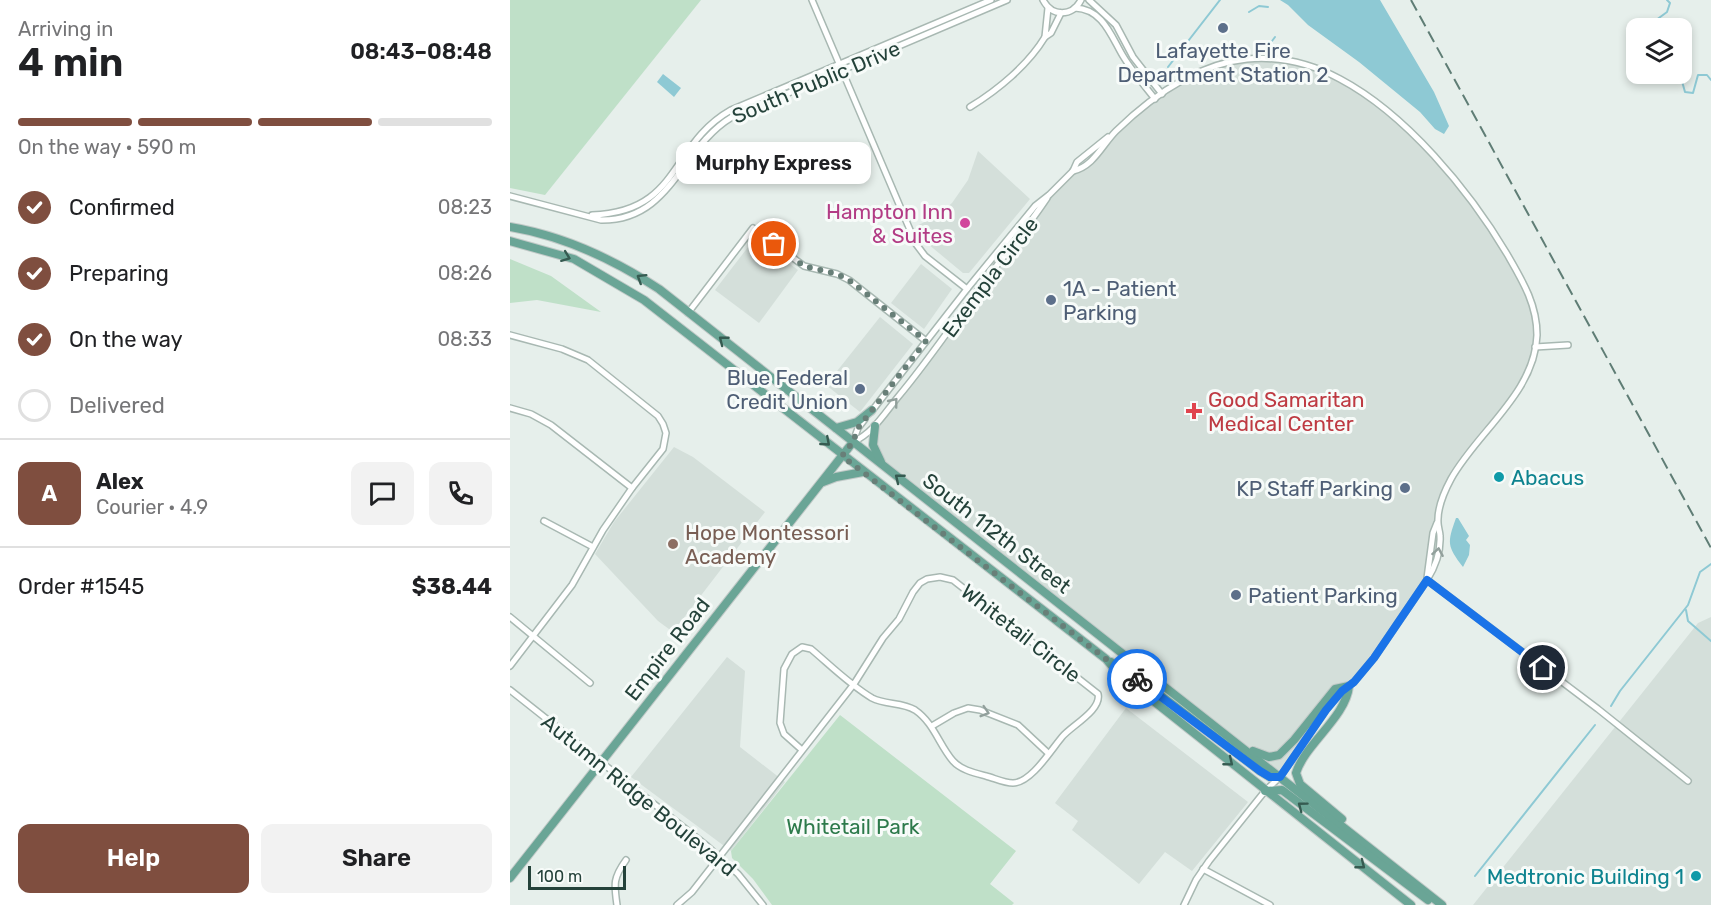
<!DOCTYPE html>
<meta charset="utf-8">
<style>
body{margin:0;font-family:Rubik,sans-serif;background:#f2f2f2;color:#202124;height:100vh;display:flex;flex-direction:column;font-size:22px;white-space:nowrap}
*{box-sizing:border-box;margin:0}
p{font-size:20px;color:#757577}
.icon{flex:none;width:33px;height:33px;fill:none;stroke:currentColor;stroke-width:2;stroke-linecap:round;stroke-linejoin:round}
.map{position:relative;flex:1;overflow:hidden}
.side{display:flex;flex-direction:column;background:#fff;width:510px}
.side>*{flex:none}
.controls{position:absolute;left:1116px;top:18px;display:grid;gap:12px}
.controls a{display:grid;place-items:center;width:66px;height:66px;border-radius:12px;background:#fff;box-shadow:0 3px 9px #0003;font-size:30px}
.scale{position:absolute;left:18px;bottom:15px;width:98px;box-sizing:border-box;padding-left:6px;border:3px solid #24423a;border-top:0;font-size:16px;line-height:21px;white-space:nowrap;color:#24423a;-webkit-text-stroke:4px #f7fbf9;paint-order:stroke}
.pin{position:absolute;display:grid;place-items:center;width:51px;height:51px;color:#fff;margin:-26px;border:3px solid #fff;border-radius:50%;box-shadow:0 2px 6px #0007}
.courier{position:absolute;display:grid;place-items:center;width:60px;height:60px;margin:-30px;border:4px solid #1a73e8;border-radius:50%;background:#fff;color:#222;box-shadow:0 2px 8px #0007}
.bubble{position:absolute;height:42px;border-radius:12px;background:#fff;box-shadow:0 3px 9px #0003;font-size:20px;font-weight:600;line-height:42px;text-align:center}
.overview em{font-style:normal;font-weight:600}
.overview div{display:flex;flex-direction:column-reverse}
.overview{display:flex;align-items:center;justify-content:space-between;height:102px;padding:0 18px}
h1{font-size:39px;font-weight:600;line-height:45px}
.bar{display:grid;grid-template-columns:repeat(4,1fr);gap:9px 6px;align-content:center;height:72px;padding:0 18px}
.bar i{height:8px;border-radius:4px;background:#e0e0e0}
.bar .on{background:#7f4e3f}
.bar p{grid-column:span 4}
.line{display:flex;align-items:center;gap:15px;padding:0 18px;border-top:2px solid #e0e0e0}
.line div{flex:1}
.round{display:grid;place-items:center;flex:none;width:63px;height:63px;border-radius:12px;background:#f2f2f2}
ol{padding:0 18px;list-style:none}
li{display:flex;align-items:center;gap:18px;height:66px}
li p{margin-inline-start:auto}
li .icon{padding:6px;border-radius:50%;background:#7f4e3f;color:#fff;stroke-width:4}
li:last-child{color:#757577}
li i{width:33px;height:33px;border:3px solid #e0e0e0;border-radius:50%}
.primary-button{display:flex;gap:12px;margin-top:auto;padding:12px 18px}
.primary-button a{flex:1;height:69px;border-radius:12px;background:#7f4e3f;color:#fff;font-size:24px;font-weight:600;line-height:69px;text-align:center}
.primary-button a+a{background:#f2f2f2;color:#202124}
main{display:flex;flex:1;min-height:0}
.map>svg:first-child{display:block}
</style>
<main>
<section class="side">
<div class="overview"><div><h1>4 min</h1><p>Arriving in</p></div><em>08:43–08:48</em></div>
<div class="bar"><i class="on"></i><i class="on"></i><i class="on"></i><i></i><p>On the way · 590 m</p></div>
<ol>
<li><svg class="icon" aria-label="check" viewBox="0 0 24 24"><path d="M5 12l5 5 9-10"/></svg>Confirmed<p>08:23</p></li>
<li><svg class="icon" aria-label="check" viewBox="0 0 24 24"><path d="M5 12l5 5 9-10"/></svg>Preparing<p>08:26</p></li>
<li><svg class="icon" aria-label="check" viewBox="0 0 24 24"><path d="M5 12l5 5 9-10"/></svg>On the way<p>08:33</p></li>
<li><i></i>Delivered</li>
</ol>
<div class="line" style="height:108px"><b class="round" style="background:#7f4e3f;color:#fff">A</b><div><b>Alex</b><p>Courier · 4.9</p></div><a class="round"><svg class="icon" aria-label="chat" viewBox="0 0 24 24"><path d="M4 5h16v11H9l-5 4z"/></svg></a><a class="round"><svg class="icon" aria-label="phone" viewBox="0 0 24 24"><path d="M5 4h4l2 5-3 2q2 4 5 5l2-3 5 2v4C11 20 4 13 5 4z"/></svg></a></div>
<div class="line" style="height:78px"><div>Order #1545</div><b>$38.44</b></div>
<div class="primary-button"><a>Help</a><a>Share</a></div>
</section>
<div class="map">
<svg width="1201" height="905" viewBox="0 0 1201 905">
<rect width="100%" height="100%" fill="#e6efeb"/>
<g fill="#d4dfda">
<polygon points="747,58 807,69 868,104 917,149 981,228 1023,304 1025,347 1014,379 942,477 929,513 930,537 926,561 864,658 832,691 770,777 373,465 362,437 365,426 539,195 563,171 572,168 603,133 645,98 693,70"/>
<polygon points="468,151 520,199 459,273 453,273 418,244 407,226 427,215 442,203 458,180"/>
<polygon points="245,238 288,270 249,323 205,290"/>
<polygon points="411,264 442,289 414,329 381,303"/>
<polygon points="370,317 403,344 350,412 316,385"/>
<polygon points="164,447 183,457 255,512 163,632 148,621 85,554 104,522"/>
<polygon points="1201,617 1201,905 963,905 1188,623"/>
<polygon points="217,657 235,671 230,747 275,782 221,851 121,777"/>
<polygon points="616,708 738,802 682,871 655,852 629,884 562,830 568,821 545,803"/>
</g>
<g fill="#bfe0c8">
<polygon points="0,0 191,0 35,195 0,188"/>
<polygon points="0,259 41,276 91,312 27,300 0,303"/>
<polygon points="330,715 506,851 480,884 504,903 502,905 262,905 243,879 222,858 221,851"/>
</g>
<g fill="#8ec9d4">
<polygon points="770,0 870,0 924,92 939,126 934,134 925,129 910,112 849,62 798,25 778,5"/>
<polygon points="153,74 171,88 164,97 147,82"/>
<path d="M946 518H948L959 536 956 540 960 545 959 555 953 567C937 546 937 543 946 518Z"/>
</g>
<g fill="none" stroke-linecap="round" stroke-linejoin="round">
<g stroke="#8ec9d4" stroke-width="2">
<polyline points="739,12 749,6 758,7"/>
<polyline points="1141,28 1138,26 1157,12 1160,3 1157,0"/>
<polyline points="755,44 762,41 765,37"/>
<polyline points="658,67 710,0"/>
<polyline points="1170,74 1175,92 1183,93 1188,75 1197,75 1201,80"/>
<polyline points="1176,610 1178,621 1201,641"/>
<polyline points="1101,706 1110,691 1178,605 1190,572 1201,564"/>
<polyline points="965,876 1085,725"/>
</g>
<g stroke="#a8b8b2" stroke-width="8">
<g id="street">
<polyline points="302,0 406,244 415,256 457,289"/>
<path d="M533 0C542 17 562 17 571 0"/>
<polyline points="579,0 606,25 623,57 652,94"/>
<polyline points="538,8 535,37 541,33 551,13"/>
<path d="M565 8C593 9 601 36 613 56 622 71 634 85 645 99"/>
<path d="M460 107C488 90 518 65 535 37"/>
<path d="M563 171C584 166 592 145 606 131 641 97 687 64 737 59 769 56 802 64 830 79 896 114 959 190 997 254 1012 280 1027 304 1027 335 1025 393 967 432 941 479 934 492 927 508 928 523 928 527 930 532 930 536 931 552 925 567 917 580L864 658 844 682 832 691 816 710 770 777 755 791 699 861 686 880 674 905"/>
<path d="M0 196 91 220C162 221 170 148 222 117L497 0"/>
<path d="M82 215C171 212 159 145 221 110L481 0"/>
<polyline points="178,313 243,228 294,266 327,274 339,280 416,341"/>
<polyline points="0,335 52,349 78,360 148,416 153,424 156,433 153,449 122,488 93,530 62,585 0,666"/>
<polyline points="1025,347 1058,345"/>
<polyline points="0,408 21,414 41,425 122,488"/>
<polyline points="361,412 457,289 525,206 539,195 563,171 567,162 598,137"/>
<polyline points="343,442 348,428 355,419"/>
<path d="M343 442C363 433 374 414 388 397 419 360 445 321 473 283 495 255 517 228 537 198"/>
<polyline points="34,521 83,547"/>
<polyline points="917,578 923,533 927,523"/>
<polyline points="917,580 1088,709 1178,781"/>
<polyline points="0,617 80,683"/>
<polyline points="0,690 197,846 228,874 253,905"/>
<polyline points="422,726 444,713 458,708 470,710 508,725 538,753"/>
<polyline points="693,869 760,905"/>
<path d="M107 905C104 884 103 878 116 860"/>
<path d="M167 905 182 892 344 684 373 638 389 619 403 592 410 583 417 579 430 577 443 580 588 694C592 710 561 726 552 737 541 750 521 783 503 783 494 783 484 778 476 776 465 773 451 770 443 761 429 745 424 723 405 710 392 702 375 705 362 698 340 685 320 665 301 649L292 647 282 654 274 669 270 723 274 734 292 750"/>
</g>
</g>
<g stroke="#c2cac8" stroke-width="10">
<g id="primary">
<path d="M0 227C54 236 103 259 149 289L932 905"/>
<polyline points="0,241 64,259 134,300 596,659 607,672 901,905"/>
<polyline points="365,426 363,445 371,462"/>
<polyline points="326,428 347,422 362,410"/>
<polyline points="313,482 326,477 353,472"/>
<polyline points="601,662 641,688 750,771 760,777 770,777"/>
<path d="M743 751 759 757 769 755 784 740 825 689 839 686C836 717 795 744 786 773L790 784 832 819"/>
<polyline points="755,791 772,790 918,900"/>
<polyline points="0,878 343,442"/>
</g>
</g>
<use href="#street" stroke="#fff" stroke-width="5"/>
<use href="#primary" stroke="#6aa596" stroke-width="8"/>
<polyline stroke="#5f7d75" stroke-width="2" stroke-dasharray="12 6" stroke-linecap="butt" points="901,0 1201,548"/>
</g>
<defs><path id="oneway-chevron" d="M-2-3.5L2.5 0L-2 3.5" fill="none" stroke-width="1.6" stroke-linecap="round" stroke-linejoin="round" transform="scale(1.5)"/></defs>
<g stroke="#365b51">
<use href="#oneway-chevron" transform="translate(56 257) rotate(21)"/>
<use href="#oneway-chevron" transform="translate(131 278) rotate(-148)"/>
<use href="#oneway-chevron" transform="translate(213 340) rotate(-142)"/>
<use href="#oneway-chevron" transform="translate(316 442) rotate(41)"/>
<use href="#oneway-chevron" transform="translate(389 478) rotate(-141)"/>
<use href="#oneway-chevron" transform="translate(719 762) rotate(39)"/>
<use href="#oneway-chevron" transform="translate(792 806) rotate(-143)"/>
<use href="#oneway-chevron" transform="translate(851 865) rotate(38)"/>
</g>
<g stroke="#92a09c">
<use href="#oneway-chevron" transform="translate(384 402) rotate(-51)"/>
<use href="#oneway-chevron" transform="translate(928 552) rotate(-80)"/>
<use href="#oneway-chevron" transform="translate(475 712) rotate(17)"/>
</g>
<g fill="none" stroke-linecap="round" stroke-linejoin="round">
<polyline stroke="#687f78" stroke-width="6" stroke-dasharray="0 10.8" points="264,244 294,266 327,274 339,280 416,341 348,428 343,442 332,456 596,659 627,679"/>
<polyline stroke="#1a73e8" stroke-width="8" points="627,679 750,771 760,777 770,777 816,710 832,691 844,682 864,658 917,580 1033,668"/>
</g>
<g fill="#5c6f8a" stroke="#f7fbf9" stroke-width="2">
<circle cx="713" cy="28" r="6"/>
<circle cx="541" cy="300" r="6"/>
<circle cx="350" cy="389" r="6"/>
<circle cx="895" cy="488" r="6"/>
<circle cx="726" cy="595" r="6"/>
</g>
<circle fill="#d1479c" stroke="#f7fbf9" stroke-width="2" cx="455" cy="223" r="6"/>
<path fill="#e0444e" stroke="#f7fbf9" stroke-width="2" d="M681 402h6v6h6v6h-6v6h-6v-6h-6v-6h6z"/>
<g fill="#0f9aa8" stroke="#f7fbf9" stroke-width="2">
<circle cx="989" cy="477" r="6"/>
<circle cx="1186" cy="876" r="6"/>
</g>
<circle fill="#8d6e63" stroke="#f7fbf9" stroke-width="2" cx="163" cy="544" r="6"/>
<g text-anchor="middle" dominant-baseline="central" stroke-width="6" stroke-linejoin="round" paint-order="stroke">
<g font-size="21" fill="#4e5e75" stroke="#f7fbf9" text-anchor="start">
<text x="713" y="50" text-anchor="middle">Lafayette Fire<tspan x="713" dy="24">Department Station 2</tspan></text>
<text x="553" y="288">1A - Patient<tspan x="553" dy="24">Parking</tspan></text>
<text x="338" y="377" text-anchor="end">Blue Federal<tspan x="338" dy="24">Credit Union</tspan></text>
<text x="883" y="488" text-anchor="end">KP Staff Parking</text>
<text x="738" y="595">Patient Parking</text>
</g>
<g font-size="21" fill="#24423a" stroke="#f7fbf9">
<text transform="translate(306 82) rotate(-23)">South Public Drive</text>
<text transform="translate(480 277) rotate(-53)">Exempla Circle</text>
<text transform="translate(487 533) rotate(38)">South 112th Street</text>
<text transform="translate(511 633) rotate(38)">Whitetail Circle</text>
<text transform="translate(157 649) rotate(-52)">Empire Road</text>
<text transform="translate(129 795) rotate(39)">Autumn Ridge Boulevard</text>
</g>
<g font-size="21" fill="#b23c85" stroke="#f7fbf9" text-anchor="end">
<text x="443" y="211">Hampton Inn<tspan x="443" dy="24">&amp; Suites</tspan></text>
</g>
<g font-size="21" fill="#be3a42" stroke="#f7fbf9" text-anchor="start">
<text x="698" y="399">Good Samaritan<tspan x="698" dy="24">Medical Center</tspan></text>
</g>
<g font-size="21" fill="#0d838f" stroke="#f7fbf9" text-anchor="start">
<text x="1001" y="477">Abacus</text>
<text x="1174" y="876" text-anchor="end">Medtronic Building 1</text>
</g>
<g font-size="21" fill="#785e54" stroke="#f7fbf9" text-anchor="start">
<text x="175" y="532">Hope Montessori<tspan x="175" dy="24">Academy</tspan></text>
</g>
<g font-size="21" fill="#2d7a4b" stroke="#f7fbf9">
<text x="343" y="826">Whitetail Park</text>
</g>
</g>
</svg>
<div class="controls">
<a><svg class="icon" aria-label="layers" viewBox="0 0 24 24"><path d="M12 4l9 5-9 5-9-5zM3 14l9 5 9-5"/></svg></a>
</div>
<div class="scale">100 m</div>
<div class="pin" style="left:264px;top:244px;background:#ea580c"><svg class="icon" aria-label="bag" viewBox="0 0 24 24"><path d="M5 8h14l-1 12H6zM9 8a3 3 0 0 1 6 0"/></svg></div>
<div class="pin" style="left:1033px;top:668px;background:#1f2937"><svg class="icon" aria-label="home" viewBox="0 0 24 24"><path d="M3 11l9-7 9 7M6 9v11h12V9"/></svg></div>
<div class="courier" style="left:627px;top:679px"><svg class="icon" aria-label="bike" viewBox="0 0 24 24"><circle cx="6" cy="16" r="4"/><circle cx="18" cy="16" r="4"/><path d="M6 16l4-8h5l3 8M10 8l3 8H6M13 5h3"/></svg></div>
<div class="bubble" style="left:166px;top:142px;width:195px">Murphy Express</div>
</div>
</main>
